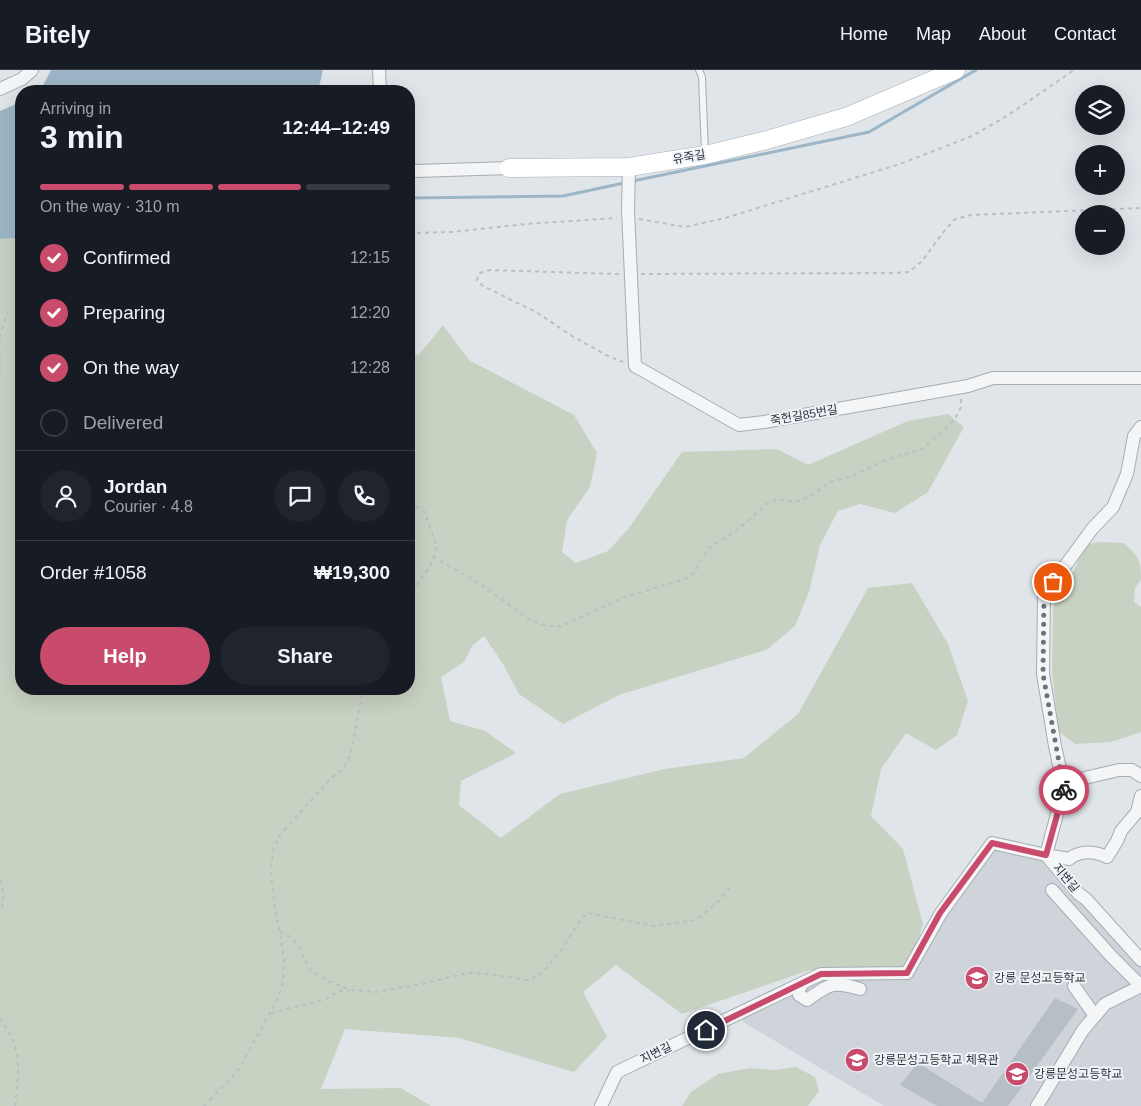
<!DOCTYPE html>
<meta charset="utf-8">
<style>
body{margin:0;font-family:Helvetica,"Noto Sans KR",sans-serif;background:#20242c;color:#f1f3f6;height:100vh;display:flex;flex-direction:column;font-size:19px;white-space:nowrap}
*{box-sizing:border-box;margin:0}
p{font-size:16px;color:#9ea1a6}
.icon{flex:none;width:28px;height:28px;fill:none;stroke:currentColor;stroke-width:2;stroke-linecap:round;stroke-linejoin:round}
.map{position:relative;flex:1;overflow:hidden}
.panel{position:absolute;left:15px;top:15px;width:400px;height:610px;display:flex;flex-direction:column;background:#171b24;border-radius:20px;box-shadow:0 5px 20px #0002}
.panel>*{flex:none}
.buttons{position:absolute;left:1075px;top:15px;display:grid;gap:10px}
.buttons a{display:grid;place-items:center;width:50px;height:50px;border-radius:50%;background:#171b24;box-shadow:0 5px 20px #0002;font-size:25px}
.pin{position:absolute;display:grid;place-items:center;width:42px;height:42px;color:#fff;margin:-21px;border:2px solid #fff;border-radius:50%;box-shadow:0 1px 5px #0007}
.courier{position:absolute;display:grid;place-items:center;width:50px;height:50px;margin:-25px;border:4px solid #c84b6c;border-radius:50%;background:#fff;color:#222;box-shadow:0 1px 6px #0007}
.headline em{font-style:normal;font-weight:600}
.headline div{display:flex;flex-direction:column-reverse}
.headline{display:flex;align-items:center;justify-content:space-between;height:85px;padding:0 25px}
h1{font-size:32px;font-weight:600;line-height:38px}
.bar{display:grid;grid-template-columns:repeat(4,1fr);gap:8px 5px;align-content:center;height:60px;padding:0 25px}
.bar i{height:6px;border-radius:4px;background:#363941}
.bar .active{background:#c84b6c}
.bar p{grid-column:span 4}
.line{display:flex;align-items:center;gap:12px;padding:0 25px;border-top:1px solid #363941}
.line div{flex:1}
.round{display:grid;place-items:center;flex:none;width:52px;height:52px;border-radius:26px;background:#20242c}
ol{padding:0 25px;list-style:none}
li{display:flex;align-items:center;gap:15px;height:55px}
li p{margin-inline-start:auto}
li .icon{padding:5px;border-radius:50%;background:#c84b6c;color:#fff;stroke-width:4}
li:last-child{color:#9ea1a6}
li i{width:28px;height:28px;border:2px solid #363941;border-radius:50%}
.primary-button{display:flex;gap:10px;margin-top:auto;padding:10px 25px}
.primary-button a{flex:1;height:58px;border-radius:30px;background:#c84b6c;color:#fff;font-size:20px;font-weight:600;line-height:58px;text-align:center}
.primary-button a+a{background:#20242c;color:#f1f3f6}
header{display:flex;align-items:center;gap:30px;box-sizing:border-box;height:70px;padding:0 25px;background:#171b24;border-bottom:1px solid #363941}
header strong{font-size:24px}
nav{display:flex;gap:28px;margin-inline-start:auto;font-size:18px}
.map>svg:first-child{display:block}
</style>
<header>
<strong>Bitely</strong>
<nav><a>Home</a><a>Map</a><a>About</a><a>Contact</a></nav>
</header>
<div class="map">
<svg width="1141" height="1036" viewBox="0 0 1141 1036">
<rect width="100%" height="100%" fill="#e0e5e9"/>
<polygon fill="#cfd4db" points="992,773 1046,785 1141,890 1141,1036 884,1036 743,952 741,943 821,904 907,903"/>
<g fill="#c8d2c2">
<polygon points="21,168 21,619 409,619 409,278 418,286 443,255 469,290 574,345 597,383 590,417 567,450 562,482 576,493 608,481 629,458 682,382 777,379 808,395 908,351 948,344 964,357 928,422 895,443 860,434 838,441 820,475 809,522 795,556 766,580 619,625 563,654 519,624 503,594 484,566 472,576 464,592 441,607 450,651 485,661 516,683 461,711 459,735 501,768 560,724 665,699 744,688 798,644 868,518 912,513 948,574 968,631 957,665 936,680 906,663 881,699 871,746 903,779 923,854 907,903 810,900 682,944 616,895 583,922 607,967 574,1002 459,968 345,959 321,1019 401,1018 431,1036 0,1036 0,169"/>
<path d="M1099 472 1124 473C1139 488 1141 488 1141 510L1135 518 1134 532 1141 537V662L1111 672 1075 674 1058 661 1052 600 1053 542 1055 526 1074 501 1085 475Z"/>
<polygon points="796,997 815,1007 819,1021 808,1036 682,1036 691,1022 718,1004 750,998 775,1000"/>
</g>
<g fill="#9db6c7">
<polygon points="51,0 323,0 318,21 40,21"/>
<polygon points="21,32 21,168 0,169 0,41"/>
</g>
<g fill="none" stroke-linecap="round" stroke-linejoin="round">
<g stroke="#9db6c7" stroke-width="3">
<polyline points="633,111 869,62 976,0"/>
<polyline points="409,128 563,126 624,113"/>
</g>
</g>
<polygon fill="#b8bec5" points="1055,928 1078,939 1008,1036 937,1036 900,1015 918,993 982,1033"/>
<g fill="none" stroke-linecap="round" stroke-linejoin="round">
<g stroke="#a6acb3" stroke-width="8">
<polyline id="lane" points="699,0 702,7 705,83"/>
</g>
<g stroke="#a6acb3" stroke-width="14">
<g id="street">
<polyline points="379,0 380,21"/>
<polyline points="0,19 22,9 32,0"/>
<polyline points="629,97 628,140 635,296 739,355 764,352 968,316 993,308 1141,308"/>
<polyline points="409,99 416,101 509,98"/>
<polyline points="1063,713 1119,700 1132,700 1141,706"/>
<path d="M1141 726 1137 742 1121 761 1117 771 1107 787C1093 781 1081 780 1069 789L1046 785 1064 718 1055 676 1043 604 1044 525 1092 459 1113 437 1127 404 1134 366 1141 357"/>
<polyline points="1052,820 1111,886 1141,916"/>
<path d="M803 913 799 919V925L807 930C830 914 832 911 860 919"/>
<polyline points="1074,916 1095,946"/>
<polyline points="601,1036 617,1002 821,904 907,903 941,843 992,773 1046,785 1079,824 1086,829 1141,890"/>
<polyline points="1037,1036 1083,960 1105,934 1141,916"/>
</g>
</g>
<g stroke="#a6acb3" stroke-width="19">
<polyline id="secondary" points="509,98 629,97 705,85 763,71 846,47 956,0"/>
</g>
<g stroke="#bbbfc4" stroke-width="2" stroke-dasharray="4 4" stroke-linecap="butt">
<polyline points="639,149 685,157 725,148 900,94 972,66 1007,46 1074,0"/>
<polyline points="409,163 452,162 526,154 617,148"/>
<polyline points="619,204 490,200 480,203 477,210 483,216 536,242 572,266 608,286 623,292"/>
<polyline points="641,204 890,203 909,202 922,191 945,160 955,149 971,145 1141,138"/>
<polyline points="0,275 0,264 7,243"/>
<polyline points="0,283 0,303"/>
<polyline points="409,432 425,442 437,477 431,495 409,525"/>
<polyline points="433,487 479,513 530,550 547,556 562,556 625,527 685,509 693,504 709,478 737,460 768,433 778,429 795,432 809,427 830,412 849,407 886,390 922,379 949,356 956,347 961,337 961,329"/>
<path d="M0 810C4 822 5 830 0 842"/>
<polyline points="280,862 291,867 300,879 309,899 330,912 351,920 376,922 422,914 467,903 490,904 528,910 542,903 562,879 581,849 588,843 653,856 696,850 719,831 731,816"/>
<polyline points="271,943 326,929 339,921 349,921"/>
<path d="M0 948C23 982 19 997 15 1036"/>
<polyline points="204,1036 239,999 278,928 283,912 284,889 273,824 271,799 273,781 280,765 332,707 342,700 350,686 363,619"/>
</g>
<use href="#lane" stroke="#f3f5f7" stroke-width="6"/>
<use href="#street" stroke="#f3f5f7" stroke-width="12"/>
<use href="#secondary" stroke="#fff" stroke-width="18"/>
</g>
<g fill="none" stroke-linecap="round" stroke-linejoin="round">
<polyline stroke="#6a727b" stroke-width="5" stroke-dasharray="0 9" points="1053,512 1044,525 1043,604 1064,720"/>
<polyline stroke="#c84b6c" stroke-width="6" points="706,960 821,904 907,903 940,843 992,773 1046,785 1064,720"/>
</g>
<defs>
<g id="school-disc" transform="scale(1.25)"><circle r="9.5" fill="#c84b6c" stroke="#f0f3f6"/><path d="M0-5L7-2L0 1L-7-2ZM-4 1L0 2.5L4 1V4Q0 6-4 4Z" fill="#fff"/></g>
</defs>
<g fill-rule="evenodd">
<use href="#school-disc" x="977" y="908"/>
<use href="#school-disc" x="857" y="990"/>
<use href="#school-disc" x="1017" y="1004"/>
</g>
<g text-anchor="middle" dominant-baseline="central" stroke-width="4" stroke-linejoin="round" paint-order="stroke">
<g font-size="12" fill="#2a3440" stroke="#f0f3f6">
<text transform="translate(689 87) rotate(-10)">유죽길</text>
<text transform="translate(804 345) rotate(-10)">죽헌길85번길</text>
<text transform="translate(1066 808) rotate(50)">지변길</text>
<text transform="translate(656 983) rotate(-26)">지변길</text>
</g>
<g font-size="12" fill="#2a3440" stroke="#f0f3f6" text-anchor="start">
<text x="994" y="908">강릉 문성고등학교</text>
<text x="874" y="990">강릉문성고등학교 체육관</text>
<text x="1034" y="1004">강릉문성고등학교</text>
</g>
</g>
</svg>
<div class="buttons">
<a><svg class="icon" aria-label="layers" viewBox="0 0 24 24"><path d="M12 4l9 5-9 5-9-5zM3 14l9 5 9-5"/></svg></a>
<a>+</a>
<a>−</a>
</div>
<div class="pin" style="left:1053px;top:512px;background:#ea580c"><svg class="icon" aria-label="bag" viewBox="0 0 24 24"><path d="M5 8h14l-1 12H6zM9 8a3 3 0 0 1 6 0"/></svg></div>
<div class="pin" style="left:706px;top:960px;background:#1f2937"><svg class="icon" aria-label="home" viewBox="0 0 24 24"><path d="M3 11l9-7 9 7M6 9v11h12V9"/></svg></div>
<div class="courier" style="left:1064px;top:720px"><svg class="icon" aria-label="bike" viewBox="0 0 24 24"><circle cx="6" cy="16" r="4"/><circle cx="18" cy="16" r="4"/><path d="M6 16l4-8h5l3 8M10 8l3 8H6M13 5h3"/></svg></div>
<section class="panel">
<div class="headline"><div><h1>3 min</h1><p>Arriving in</p></div><em>12:44–12:49</em></div>
<div class="bar"><i class="active"></i><i class="active"></i><i class="active"></i><i></i><p>On the way · 310 m</p></div>
<ol>
<li><svg class="icon" aria-label="check" viewBox="0 0 24 24"><path d="M5 12l5 5 9-10"/></svg>Confirmed<p>12:15</p></li>
<li><svg class="icon" aria-label="check" viewBox="0 0 24 24"><path d="M5 12l5 5 9-10"/></svg>Preparing<p>12:20</p></li>
<li><svg class="icon" aria-label="check" viewBox="0 0 24 24"><path d="M5 12l5 5 9-10"/></svg>On the way<p>12:28</p></li>
<li><i></i>Delivered</li>
</ol>
<div class="line" style="height:90px"><a class="round"><svg class="icon" aria-label="person" viewBox="0 0 24 24"><circle cx="12" cy="8" r="4"/><path d="M4 21q1-7 8-7t8 7"/></svg></a><div><b>Jordan</b><p>Courier · 4.8</p></div><a class="round"><svg class="icon" aria-label="chat" viewBox="0 0 24 24"><path d="M4 5h16v11H9l-5 4z"/></svg></a><a class="round"><svg class="icon" aria-label="phone" viewBox="0 0 24 24"><path d="M5 4h4l2 5-3 2q2 4 5 5l2-3 5 2v4C11 20 4 13 5 4z"/></svg></a></div>
<div class="line" style="height:65px"><div>Order #1058</div><b>₩19,300</b></div>
<div class="primary-button"><a>Help</a><a>Share</a></div>
</section>
</div>
